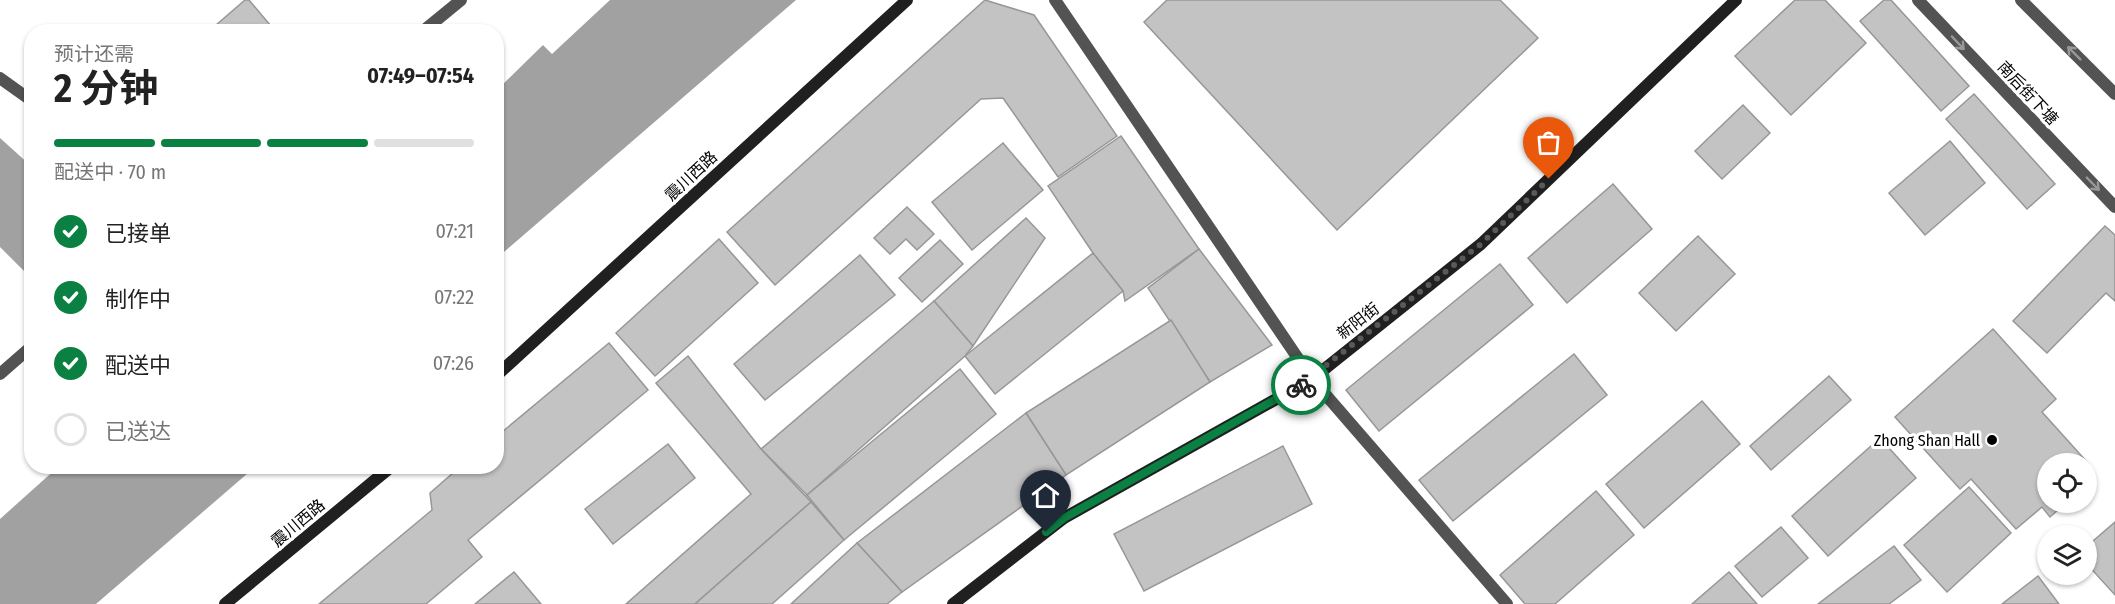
<!DOCTYPE html>
<html lang="zh">
<meta charset="utf-8">
<style>
body{margin:0;font-family:"Fira Sans Condensed","Noto Sans SC",sans-serif;background:#f6f6f6;color:#222;height:100vh;display:flex;flex-direction:column;font-size:22px;white-space:nowrap}
*{box-sizing:border-box;margin:0}
p{font-size:20px;color:#767676}
.icon{flex:none;width:33px;height:33px;fill:none;stroke:currentColor;stroke-width:2;stroke-linecap:round;stroke-linejoin:round}
.map{position:relative;flex:1;overflow:hidden}
.sheet{position:absolute;left:24px;top:24px;width:480px;height:450px;display:flex;flex-direction:column;background:#fff;border-radius:24px;box-shadow:0 2px 4px #0004}
.sheet>*{flex:none}
.controls{position:absolute;left:2037px;top:453px;display:grid;gap:12px}
.controls a{display:grid;place-items:center;width:60px;height:60px;border-radius:50%;background:#fff;box-shadow:0 2px 4px #0004;font-size:30px}
.pin{position:absolute;display:grid;place-items:center;width:51px;height:51px;color:#fff;margin:-62px -26px;border-radius:50% 50% 50% 0;rotate:-45deg;box-shadow:0 0 6px #0007}
.pin .icon{rotate:45deg}
.courier{position:absolute;display:grid;place-items:center;width:60px;height:60px;margin:-30px;border:4px solid #0b8043;border-radius:50%;background:#fff;color:#222;box-shadow:0 2px 8px #0007}
.overview em{font-style:normal;font-weight:700}
.overview div{display:flex;flex-direction:column-reverse}
.overview{display:flex;align-items:center;justify-content:space-between;height:102px;padding:0 30px}
h1{font-size:39px;font-weight:700;line-height:45px}
.bar{display:grid;grid-template-columns:repeat(4,1fr);gap:9px 6px;align-content:center;height:72px;padding:0 30px}
.bar i{height:8px;border-radius:4px;background:#e0e0e0}
.bar .current{background:#0b8043}
.bar p{grid-column:span 4}
ol{padding:0 30px;list-style:none}
li{display:flex;align-items:center;gap:18px;height:66px}
li p{margin-inline-start:auto}
li .icon{padding:6px;border-radius:50%;background:#0b8043;color:#fff;stroke-width:4}
li:last-child{color:#767676}
li i{width:33px;height:33px;border:3px solid #e0e0e0;border-radius:50%}
.map>svg:first-child{display:block}
</style>
<div class="map">
<svg width="2115" height="604" viewBox="0 0 2115 604">
<rect width="100%" height="100%" fill="#fff"/>
<g fill="#a1a1a1">
<polygon points="610,0 796,0 497,258 497,90 543,45 552,54"/>
<polygon points="0,138 31,166 31,278 0,247"/>
<polygon points="58,467 58,466 255,467 96,604 0,604 0,519"/>
</g>
<g fill="#c3c3c3" stroke="#979797" stroke-width="1.5">
<polygon points="245,0 249,0 276,32 208,32"/>
<polygon points="985,0 1034,15 1117,136 1058,177 1003,98 981,99 775,285 727,232"/>
<polygon points="1167,0 1500,0 1538,38 1337,230 1144,22"/>
<polygon points="1795,0 1825,0 1866,43 1791,115 1735,56"/>
<polygon points="1884,0 1891,0 1969,86 1941,111 1860,21"/>
<polygon points="1974,94 2055,184 2027,209 1946,119"/>
<polygon points="1743,105 1770,133 1722,179 1695,151"/>
<polygon points="1121,136 1199,249 1125,301 1123,291 1093,253 1048,186"/>
<polygon points="1950,141 1985,183 1925,235 1889,193"/>
<polygon points="1003,143 1043,190 972,250 932,202"/>
<polygon points="1613,184 1652,229 1567,303 1528,258"/>
<polygon points="907,207 934,234 917,250 906,239 890,254 874,238"/>
<polygon points="1026,218 1045,238 973,346 934,301"/>
<polygon points="2105,226 2115,235 2115,301 2106,293 2047,353 2013,321"/>
<polygon points="1698,236 1735,274 1676,331 1639,293"/>
<polygon points="719,239 758,283 655,376 616,333"/>
<polygon points="940,240 963,264 922,302 899,278"/>
<polygon points="1199,249 1272,345 1210,382 1148,288"/>
<polygon points="1093,253 1123,291 995,394 965,356"/>
<polygon points="860,255 895,295 765,400 734,364"/>
<polygon points="1500,264 1533,305 1379,431 1346,390"/>
<polygon points="934,301 973,346 965,356 807,495 761,449"/>
<polygon points="1171,320 1210,382 1066,475 1026,413"/>
<polygon points="1993,329 2056,399 2042,412 2088,463 2048,464 2048,502 2067,502 2050,517 2042,507 2016,529 1971,479 1960,489 1895,417"/>
<polygon points="609,343 648,390 468,540 482,557 426,604 319,604 432,510 430,493 461,466 496,466 496,437"/>
<polygon points="1574,354 1607,395 1453,521 1419,480"/>
<polygon points="688,356 761,449 811,502 695,604 626,604 751,494 656,383"/>
<polygon points="960,369 996,414 844,540 807,495"/>
<polygon points="1829,376 1851,400 1771,470 1750,446"/>
<polygon points="1702,401 1740,444 1644,528 1606,484"/>
<polygon points="1026,413 1066,475 902,592 857,543"/>
<polygon points="1880,438 1916,478 1828,556 1792,516"/>
<polygon points="668,444 695,478 613,544 585,509"/>
<polygon points="1283,446 1312,504 1144,591 1114,534"/>
<polygon points="1969,487 2011,533 1947,592 1904,545"/>
<polygon points="1596,491 1634,535 1555,604 1525,604 1500,575"/>
<polygon points="811,502 844,540 772,604 695,604"/>
<polygon points="2115,522 2115,595 2086,563 2086,547"/>
<polygon points="1781,527 1808,558 1762,597 1735,566"/>
<polygon points="857,543 902,592 887,604 791,604"/>
<polygon points="1894,546 1921,580 1889,604 1818,604"/>
<polygon points="514,572 541,604 475,604"/>
<polygon points="1729,572 1757,604 1692,604"/>
<polygon points="2038,576 2059,604 2002,604"/>
</g>
<g fill="none" stroke-linecap="round" stroke-linejoin="round">
<g stroke="#535353" stroke-width="12">
<polyline points="1055,0 1312,379 1507,604"/>
<polyline points="1918,0 2115,207"/>
<polyline points="2021,0 2115,94"/>
<polyline points="422,32 461,0"/>
<polyline points="0,78 32,101"/>
<polyline points="0,374 32,346"/>
</g>
<g stroke="#202020" stroke-width="12">
<polyline points="496,376 907,0"/>
<polyline points="225,604 392,466"/>
<polyline points="953,604 1064,518 1312,379 1481,244 1736,0"/>
</g>
</g>
<defs><path id="oneway-shaft" d="M-6 0H5M1.5-3L5.5 0L1.5 3" fill="none" stroke-width="1.6" stroke-linecap="round" stroke-linejoin="round" transform="scale(1.5)"/></defs>
<g stroke="#989898">
<use href="#oneway-shaft" transform="translate(1958 43) rotate(47)"/>
<use href="#oneway-shaft" transform="translate(2074 53) rotate(-135)"/>
<use href="#oneway-shaft" transform="translate(2093 184) rotate(46)"/>
</g>
<g fill="none" stroke-linecap="round" stroke-linejoin="round">
<polyline stroke="#595959" stroke-width="6" stroke-dasharray="0 10.8" points="1301,385 1481,244 1549,179"/>
<polyline stroke="#0b8043" stroke-width="8" points="1046,532 1064,518 1301,385"/>
</g>
<circle fill="#000" stroke="#fff" stroke-width="2" cx="1992" cy="440" r="6"/>
<g text-anchor="middle" dominant-baseline="central" stroke-width="6" stroke-linejoin="round" paint-order="stroke">
<g font-size="16" fill="#000" stroke="#fff">
<text transform="translate(2028 93) rotate(47)">南后街下塘</text>
<text transform="translate(691 176) rotate(-43)">震川西路</text>
<text transform="translate(1358 321) rotate(-38)">新阳街</text>
<text transform="translate(298 523) rotate(-40)">震川西路</text>
</g>
<g font-size="16" fill="#000" stroke="#fff" text-anchor="end">
<text x="1980" y="440">Zhong Shan Hall</text>
</g>
</g>
</svg>
<div class="controls">
<a><svg class="icon" aria-label="locate" viewBox="0 0 24 24"><circle cx="12" cy="12" r="6"/><path d="M12 2v4M12 18v4M2 12h4M18 12h4"/></svg></a>
<a><svg class="icon" aria-label="layers" viewBox="0 0 24 24"><path d="M12 4l9 5-9 5-9-5zM3 14l9 5 9-5"/></svg></a>
</div>
<div class="pin" style="left:1549px;top:179px;background:#ea580c"><svg class="icon" aria-label="bag" viewBox="0 0 24 24"><path d="M5 8h14l-1 12H6zM9 8a3 3 0 0 1 6 0"/></svg></div>
<div class="pin" style="left:1046px;top:532px;background:#1f2937"><svg class="icon" aria-label="home" viewBox="0 0 24 24"><path d="M3 11l9-7 9 7M6 9v11h12V9"/></svg></div>
<div class="courier" style="left:1301px;top:385px"><svg class="icon" aria-label="bike" viewBox="0 0 24 24"><circle cx="6" cy="16" r="4"/><circle cx="18" cy="16" r="4"/><path d="M6 16l4-8h5l3 8M10 8l3 8H6M13 5h3"/></svg></div>
<section class="sheet">
<div class="overview"><div><h1>2 分钟</h1><p>预计还需</p></div><em>07:49–07:54</em></div>
<div class="bar"><i class="current"></i><i class="current"></i><i class="current"></i><i></i><p>配送中 · 70 m</p></div>
<ol>
<li><svg class="icon" aria-label="check" viewBox="0 0 24 24"><path d="M5 12l5 5 9-10"/></svg>已接单<p>07:21</p></li>
<li><svg class="icon" aria-label="check" viewBox="0 0 24 24"><path d="M5 12l5 5 9-10"/></svg>制作中<p>07:22</p></li>
<li><svg class="icon" aria-label="check" viewBox="0 0 24 24"><path d="M5 12l5 5 9-10"/></svg>配送中<p>07:26</p></li>
<li><i></i>已送达</li>
</ol>
</section>
</div>
